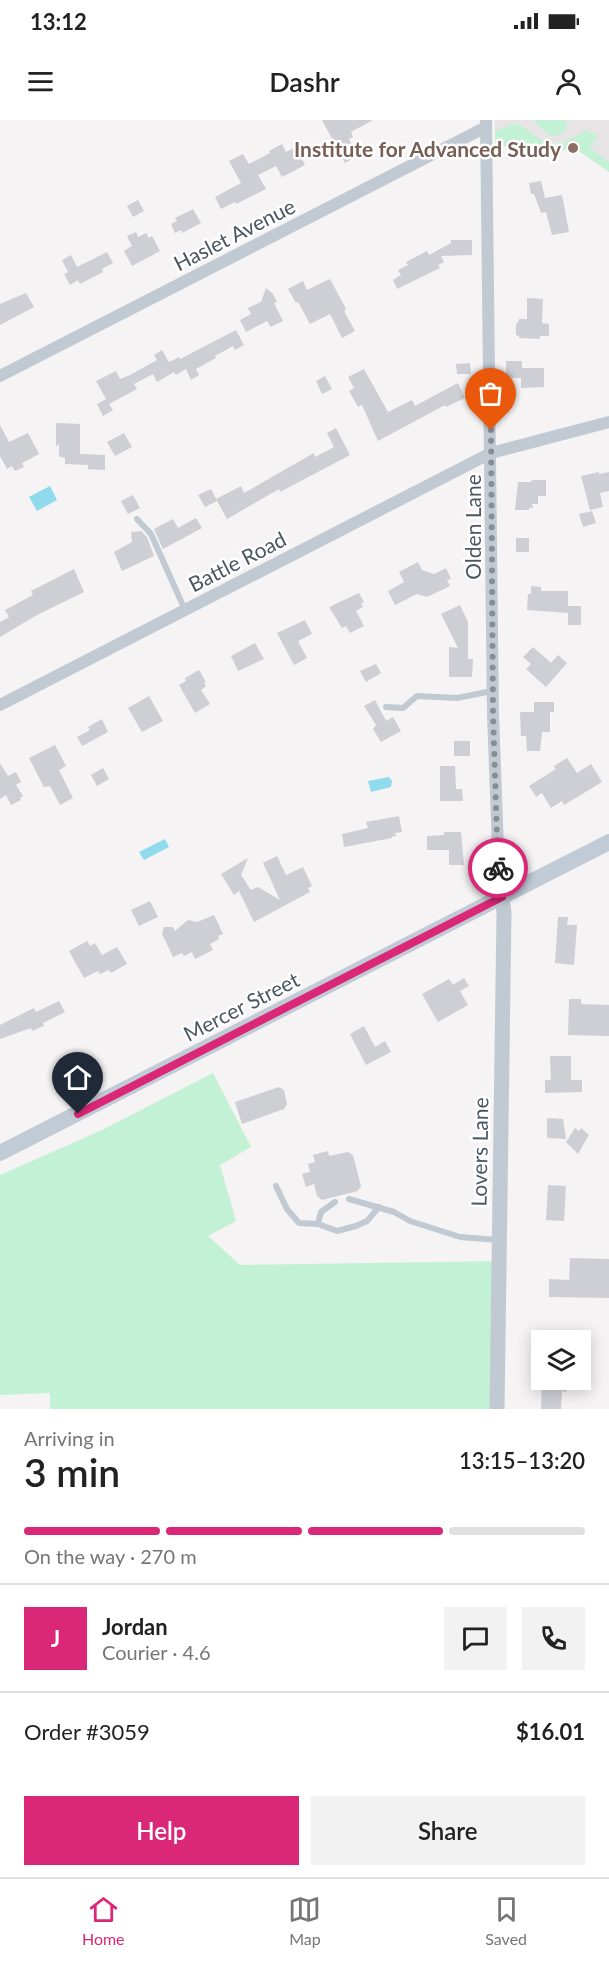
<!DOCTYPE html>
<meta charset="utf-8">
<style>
body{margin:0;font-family:Lato,sans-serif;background:#f2f2f2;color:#222;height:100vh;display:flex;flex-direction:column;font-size:22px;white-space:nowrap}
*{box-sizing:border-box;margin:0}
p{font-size:20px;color:#767676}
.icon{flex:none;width:33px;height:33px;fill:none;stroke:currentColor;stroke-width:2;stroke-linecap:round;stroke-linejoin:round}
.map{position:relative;height:1289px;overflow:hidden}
.side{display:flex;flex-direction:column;background:#fff;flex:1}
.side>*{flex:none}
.tools{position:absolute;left:531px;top:1210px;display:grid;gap:12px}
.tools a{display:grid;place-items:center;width:60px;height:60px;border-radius:0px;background:#fff;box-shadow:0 3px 15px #0003;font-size:30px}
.pin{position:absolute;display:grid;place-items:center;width:51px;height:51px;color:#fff;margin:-62px -26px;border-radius:50% 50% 50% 0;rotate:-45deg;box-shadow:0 0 6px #0007}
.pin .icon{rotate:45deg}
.courier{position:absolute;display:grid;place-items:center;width:60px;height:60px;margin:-30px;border:4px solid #db2777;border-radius:50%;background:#fff;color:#222;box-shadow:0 2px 8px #0007}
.head em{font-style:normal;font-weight:600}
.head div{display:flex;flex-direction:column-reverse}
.head{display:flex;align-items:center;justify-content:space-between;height:102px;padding:0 24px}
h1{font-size:39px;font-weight:600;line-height:45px}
.bar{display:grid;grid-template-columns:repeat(4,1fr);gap:9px 6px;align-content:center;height:72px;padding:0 24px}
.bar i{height:8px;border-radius:4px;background:#e0e0e0}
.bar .selected{background:#db2777}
.bar p{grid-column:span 4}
.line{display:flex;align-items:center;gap:15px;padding:0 24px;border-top:2px solid #e0e0e0}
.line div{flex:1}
.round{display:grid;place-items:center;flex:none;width:63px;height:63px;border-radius:0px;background:#f2f2f2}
.primary-button{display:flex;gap:12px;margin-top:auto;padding:12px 24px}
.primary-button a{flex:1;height:69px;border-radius:0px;background:#db2777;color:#fff;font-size:24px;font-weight:600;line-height:69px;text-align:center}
.primary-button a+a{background:#f2f2f2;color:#222}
.status{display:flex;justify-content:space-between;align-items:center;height:42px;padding:0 30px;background:#fff;direction:ltr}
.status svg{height:16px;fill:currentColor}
header{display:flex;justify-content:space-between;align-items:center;height:78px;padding:0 24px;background:#fff;font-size:27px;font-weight:600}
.tabs{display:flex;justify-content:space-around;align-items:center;height:84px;border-top:2px solid #e0e0e0;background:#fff;font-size:16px;color:#767676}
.tabs a{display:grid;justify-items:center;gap:3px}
.tabs .selected{color:#db2777}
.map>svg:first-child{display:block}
</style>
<div class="status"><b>13:12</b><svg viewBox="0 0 49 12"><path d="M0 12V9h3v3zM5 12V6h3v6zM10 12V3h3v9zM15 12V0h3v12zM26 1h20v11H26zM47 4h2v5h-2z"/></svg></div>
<header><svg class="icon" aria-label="menu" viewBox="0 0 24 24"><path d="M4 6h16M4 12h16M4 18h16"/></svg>Dashr<svg class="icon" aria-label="person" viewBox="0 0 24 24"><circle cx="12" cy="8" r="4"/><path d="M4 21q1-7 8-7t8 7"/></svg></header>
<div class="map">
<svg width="609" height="1289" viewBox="0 0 609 1289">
<rect width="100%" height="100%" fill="#f5f3f3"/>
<polygon fill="#e6e4e5" points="495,0 609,0 609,52 579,31 495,26"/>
<g fill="#c3f1d5">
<path d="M533 0H566C568 13 561 15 550 16Z"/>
<path d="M519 4C551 28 551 32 586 10L598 16 589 28 609 42V52L579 31 495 26V12L510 5Z"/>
<polygon points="213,953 251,1027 220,1045 236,1101 208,1116 240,1145 502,1141 499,1289 50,1289 50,1273 0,1275 0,1055 102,1010"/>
</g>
<g fill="#90daee">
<polygon points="50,366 57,380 37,391 29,377"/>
<polygon points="389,657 392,661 391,667 371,672 368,661"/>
<polygon points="165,719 169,727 144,740 139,732"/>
</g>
<g fill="#cdcfd5">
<polygon points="322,0 373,0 351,12 353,17 349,19 358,36 345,43"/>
<polygon points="282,24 286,32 300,25 304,33 300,35 305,45 282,57 276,46 258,55 266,69 236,84 235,82 221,89 215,77 241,63 229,41 243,34 249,44 270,33 269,31"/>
<polygon points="541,61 545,78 562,75 569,112 552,115 546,92 541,93 534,74 531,74 529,63"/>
<polygon points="138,80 144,91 133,97 127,86"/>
<polygon points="193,89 201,103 182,113 181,110 175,113 171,104 177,101 175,98"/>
<polygon points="136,112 138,117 146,113 149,118 152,116 160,131 132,146 124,131 132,126 127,116"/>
<polygon points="451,120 472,120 472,135 441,136 444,142 438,145 440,148 397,169 393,160 401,155 398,150 408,145 406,142 427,131 429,135 451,123"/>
<polygon points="107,132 113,143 102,149 103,152 80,164 78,160 70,165 64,154 68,152 62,140 71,135 77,147"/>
<polygon points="330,159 346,189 344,191 355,211 342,218 330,194 310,204 298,182 296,183 288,169 303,161 307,170"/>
<polygon points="266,168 273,174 277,182 274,183 283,201 271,207 267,201 246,212 240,200 251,194 248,188 261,182"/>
<polygon points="26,173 34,187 0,205 0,184"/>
<polygon points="527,178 543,179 542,203 549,204 549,216 540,216 540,219 519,218 519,216 516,215 516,203 518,203 519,199 527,199"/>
<polygon points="236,210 244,225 235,230 233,226 215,236 216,238 196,249 199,255 191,260 186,249 176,255 174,252 157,262 153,254 134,264 137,269 109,284 113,290 103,296 97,284 106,279 96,261 116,251 120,259 130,255 157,240 154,235 162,230 169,242 179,237 180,239"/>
<polygon points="506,241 522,241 522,248 544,248 544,267 521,268 521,258 506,258"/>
<polygon points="470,243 471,254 457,254 456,244"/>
<polygon points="364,249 388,292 412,280 415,286 458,263 465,278 446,287 445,285 378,321 362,285 358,287 349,271 354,268 348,257"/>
<polygon points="325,256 332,269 322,274 316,261"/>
<polygon points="56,303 80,304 80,334 105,335 105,350 88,349 88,345 65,344 65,338 59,336 59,324 56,326"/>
<polygon points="0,305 9,322 28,313 39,334 22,343 24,347 15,351 12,346 7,349 0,336"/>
<polygon points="336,308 350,335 280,372 279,369 227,399 216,379 241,366 244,373 314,333 315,337 334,327 327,313"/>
<polygon points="124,313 132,327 115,336 107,322"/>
<polygon points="599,352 599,354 609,352 609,371 600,373 603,387 590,390 581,356"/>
<polygon points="531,360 546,360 546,376 538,376 538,384 532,384 533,388 529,388 529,390 515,390 518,362 532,362"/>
<polygon points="211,369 217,381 205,387 198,375"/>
<polygon points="133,375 140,388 128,394 121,381"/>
<polygon points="592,391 596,403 583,407 579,394"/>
<polygon points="196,398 202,408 163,429 154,409 173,399 178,408"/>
<polygon points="141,411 147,417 154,436 122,451 114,432 132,422 131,412"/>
<rect x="516" y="418" width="13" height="14"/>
<polygon points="418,442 422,450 434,454 446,448 451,459 447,460 450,466 427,477 417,474 395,485 388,471 404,462 399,452"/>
<polygon points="74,449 84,472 37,495 0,517 0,502 9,497 5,490 33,475 31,471"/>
<polygon points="531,466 541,467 541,471 568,471 568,493 527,490 528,474 531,474"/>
<polygon points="359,473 364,482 361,484 363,487 356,491 364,506 350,513 346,506 342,508 329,487"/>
<polygon points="460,485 468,502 468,539 473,539 472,557 449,557 449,527 458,528 441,494"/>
<rect x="568" y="486" width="13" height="19"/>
<polygon points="305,500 312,514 298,521 307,538 294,545 277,513"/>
<polygon points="255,523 264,539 238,551 231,536"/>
<polygon points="533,527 551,543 558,535 567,543 546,567 526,549 531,544 523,537"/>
<polygon points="376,544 381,553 366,562 360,551"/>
<polygon points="199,550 206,562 204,563 206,566 201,570 210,584 195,593 179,565 186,561 185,558"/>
<polygon points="149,576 163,601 142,612 128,588"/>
<polygon points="375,580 386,601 393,597 401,611 381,622 373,609 376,605 364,586"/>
<polygon points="534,582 554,582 554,592 550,592 550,612 542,612 540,631 527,631 526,616 521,616 520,592 534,592"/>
<polygon points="102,599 108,612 82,626 77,617 90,610 88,607"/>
<rect x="454" y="621" width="16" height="15"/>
<polygon points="55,625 66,646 59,650 73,678 60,685 50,666 44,667 29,638"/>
<polygon points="567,638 577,653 591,644 602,662 564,685 562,681 551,688 542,673 536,677 529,666 556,649 554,646"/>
<polygon points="0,643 8,656 16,652 21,662 16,665 23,676 20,678 21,680 11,685 6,675 0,679"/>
<polygon points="440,646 455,646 456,669 462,669 463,681 440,681"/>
<polygon points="103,648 109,659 97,666 91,655"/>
<polygon points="399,696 402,712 395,713 396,716 391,717 392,718 344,727 342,714 368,708 366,702"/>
<polygon points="444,712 461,712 464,745 449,745 449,730 427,730 427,716 444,715"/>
<polygon points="277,736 286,755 303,747 312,766 308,768 310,772 254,802 239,771 234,775 221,754 248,738 241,755 251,770 258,767 280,780 263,743"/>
<polygon points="150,781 158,797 139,806 131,790"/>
<polygon points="214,795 223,814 218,816 219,819 210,824 213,830 195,839 192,832 184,836 182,833 173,837 162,814 164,807 173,807 175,811 188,800 197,802"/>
<polygon points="558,797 568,797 567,805 577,805 574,845 555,843"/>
<polygon points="87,821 90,826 95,823 102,835 117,827 127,844 111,853 109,850 100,854 98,851 84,858 69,831"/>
<polygon points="464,858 469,866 460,871 468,885 438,902 422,874 449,859 453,865"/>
<polygon points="569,879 581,879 581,884 609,885 609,916 568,915"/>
<polygon points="59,881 65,892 43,903 44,906 32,911 31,908 0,919 0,905 34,888 36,892"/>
<polygon points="364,906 375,927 385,921 391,932 366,945 350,914"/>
<polygon points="550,936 571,936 571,960 582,960 582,972 545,973 545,960 551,960"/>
<polygon points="279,967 284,970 287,984 284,989 242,1004 235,982"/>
<polygon points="547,998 563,999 566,1019 547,1018"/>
<polygon points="575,1008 579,1011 581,1008 589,1015 578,1034 566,1022"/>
<polygon points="328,1031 329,1036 348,1032 353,1035 361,1066 358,1071 322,1080 317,1076 314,1064 306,1067 302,1054 310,1052 308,1044 315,1042 313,1035"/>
<polygon points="548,1065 566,1066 564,1101 546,1100"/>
<polygon points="570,1138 609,1139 609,1178 549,1177 549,1159 569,1160"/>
<polygon points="542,1260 567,1260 566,1272 562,1271 561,1289 541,1289"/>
</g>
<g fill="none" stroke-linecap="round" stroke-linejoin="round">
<g stroke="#c1cad2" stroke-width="6">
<polyline points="137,399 151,414 185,490"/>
<polyline points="386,587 403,588 417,576 457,578 492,571"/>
<polyline points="276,1066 287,1089 299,1103 318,1104"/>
<polyline points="349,1079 394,1092 410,1101 460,1117 498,1120"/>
<polyline points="335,1082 321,1092 318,1104 337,1111 356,1106 367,1101 379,1087"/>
</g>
<g stroke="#c1cad2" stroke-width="12">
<polyline points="486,0 493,594 499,756 502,777"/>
<polyline points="0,256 486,7"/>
<polyline points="0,585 491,333 609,302"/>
</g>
<polyline stroke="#c1cad2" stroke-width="15" points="497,1289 504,793 502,777"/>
<polyline stroke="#c1cbd6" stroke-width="16" points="0,1033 609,722"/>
</g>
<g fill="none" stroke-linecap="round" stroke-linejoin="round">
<polyline stroke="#868d94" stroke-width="6" stroke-dasharray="0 10.8" points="491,310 493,594 498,748"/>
<polyline stroke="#db2777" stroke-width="8" points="78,994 502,777 498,748"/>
</g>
<circle fill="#8d6e63" stroke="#fff" stroke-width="2" cx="573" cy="28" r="6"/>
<g text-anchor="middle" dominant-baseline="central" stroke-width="5" stroke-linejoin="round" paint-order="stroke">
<g font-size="21" font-weight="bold" fill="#785e54" stroke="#fff" text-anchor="end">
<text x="561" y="28">Institute for Advanced Study</text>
</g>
<g font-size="21" fill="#4a5661" stroke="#fff">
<text transform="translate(234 114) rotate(-27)">Haslet Avenue</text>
<text transform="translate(472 407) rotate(-90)">Olden Lane</text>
<text transform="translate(237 441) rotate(-27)">Battle Road</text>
<text transform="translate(241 886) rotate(-27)">Mercer Street</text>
<text transform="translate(479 1032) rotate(-89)">Lovers Lane</text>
</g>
</g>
</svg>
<div class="tools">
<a><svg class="icon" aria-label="layers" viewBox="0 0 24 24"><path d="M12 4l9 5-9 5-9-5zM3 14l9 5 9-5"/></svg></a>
</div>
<div class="pin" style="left:491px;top:310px;background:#ea580c"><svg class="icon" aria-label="bag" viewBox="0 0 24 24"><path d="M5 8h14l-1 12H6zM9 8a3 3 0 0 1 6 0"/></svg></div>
<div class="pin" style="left:78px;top:994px;background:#1f2937"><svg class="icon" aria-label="home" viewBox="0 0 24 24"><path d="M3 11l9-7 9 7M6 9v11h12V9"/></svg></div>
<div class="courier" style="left:498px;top:748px"><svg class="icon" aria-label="bike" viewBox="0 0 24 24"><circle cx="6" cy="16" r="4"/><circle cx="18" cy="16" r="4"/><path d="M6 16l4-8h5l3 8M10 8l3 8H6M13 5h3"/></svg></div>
</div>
<section class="side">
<div class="head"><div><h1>3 min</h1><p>Arriving in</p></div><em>13:15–13:20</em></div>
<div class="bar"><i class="selected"></i><i class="selected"></i><i class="selected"></i><i></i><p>On the way · 270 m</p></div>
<div class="line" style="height:108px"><b class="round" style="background:#db2777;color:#fff">J</b><div><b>Jordan</b><p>Courier · 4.6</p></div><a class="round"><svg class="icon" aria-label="chat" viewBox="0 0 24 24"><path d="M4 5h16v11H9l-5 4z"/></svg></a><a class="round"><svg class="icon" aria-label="phone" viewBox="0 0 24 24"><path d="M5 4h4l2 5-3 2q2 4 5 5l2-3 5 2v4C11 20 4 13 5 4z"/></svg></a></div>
<div class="line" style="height:78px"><div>Order #3059</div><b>$16.01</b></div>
<div class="primary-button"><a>Help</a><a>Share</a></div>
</section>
<nav class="tabs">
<a class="selected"><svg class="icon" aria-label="home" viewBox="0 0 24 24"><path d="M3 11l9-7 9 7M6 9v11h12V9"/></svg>Home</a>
<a><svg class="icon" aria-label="map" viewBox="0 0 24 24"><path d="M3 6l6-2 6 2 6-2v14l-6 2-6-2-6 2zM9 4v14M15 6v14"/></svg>Map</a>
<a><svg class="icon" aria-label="saved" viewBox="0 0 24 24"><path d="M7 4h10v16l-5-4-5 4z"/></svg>Saved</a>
</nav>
